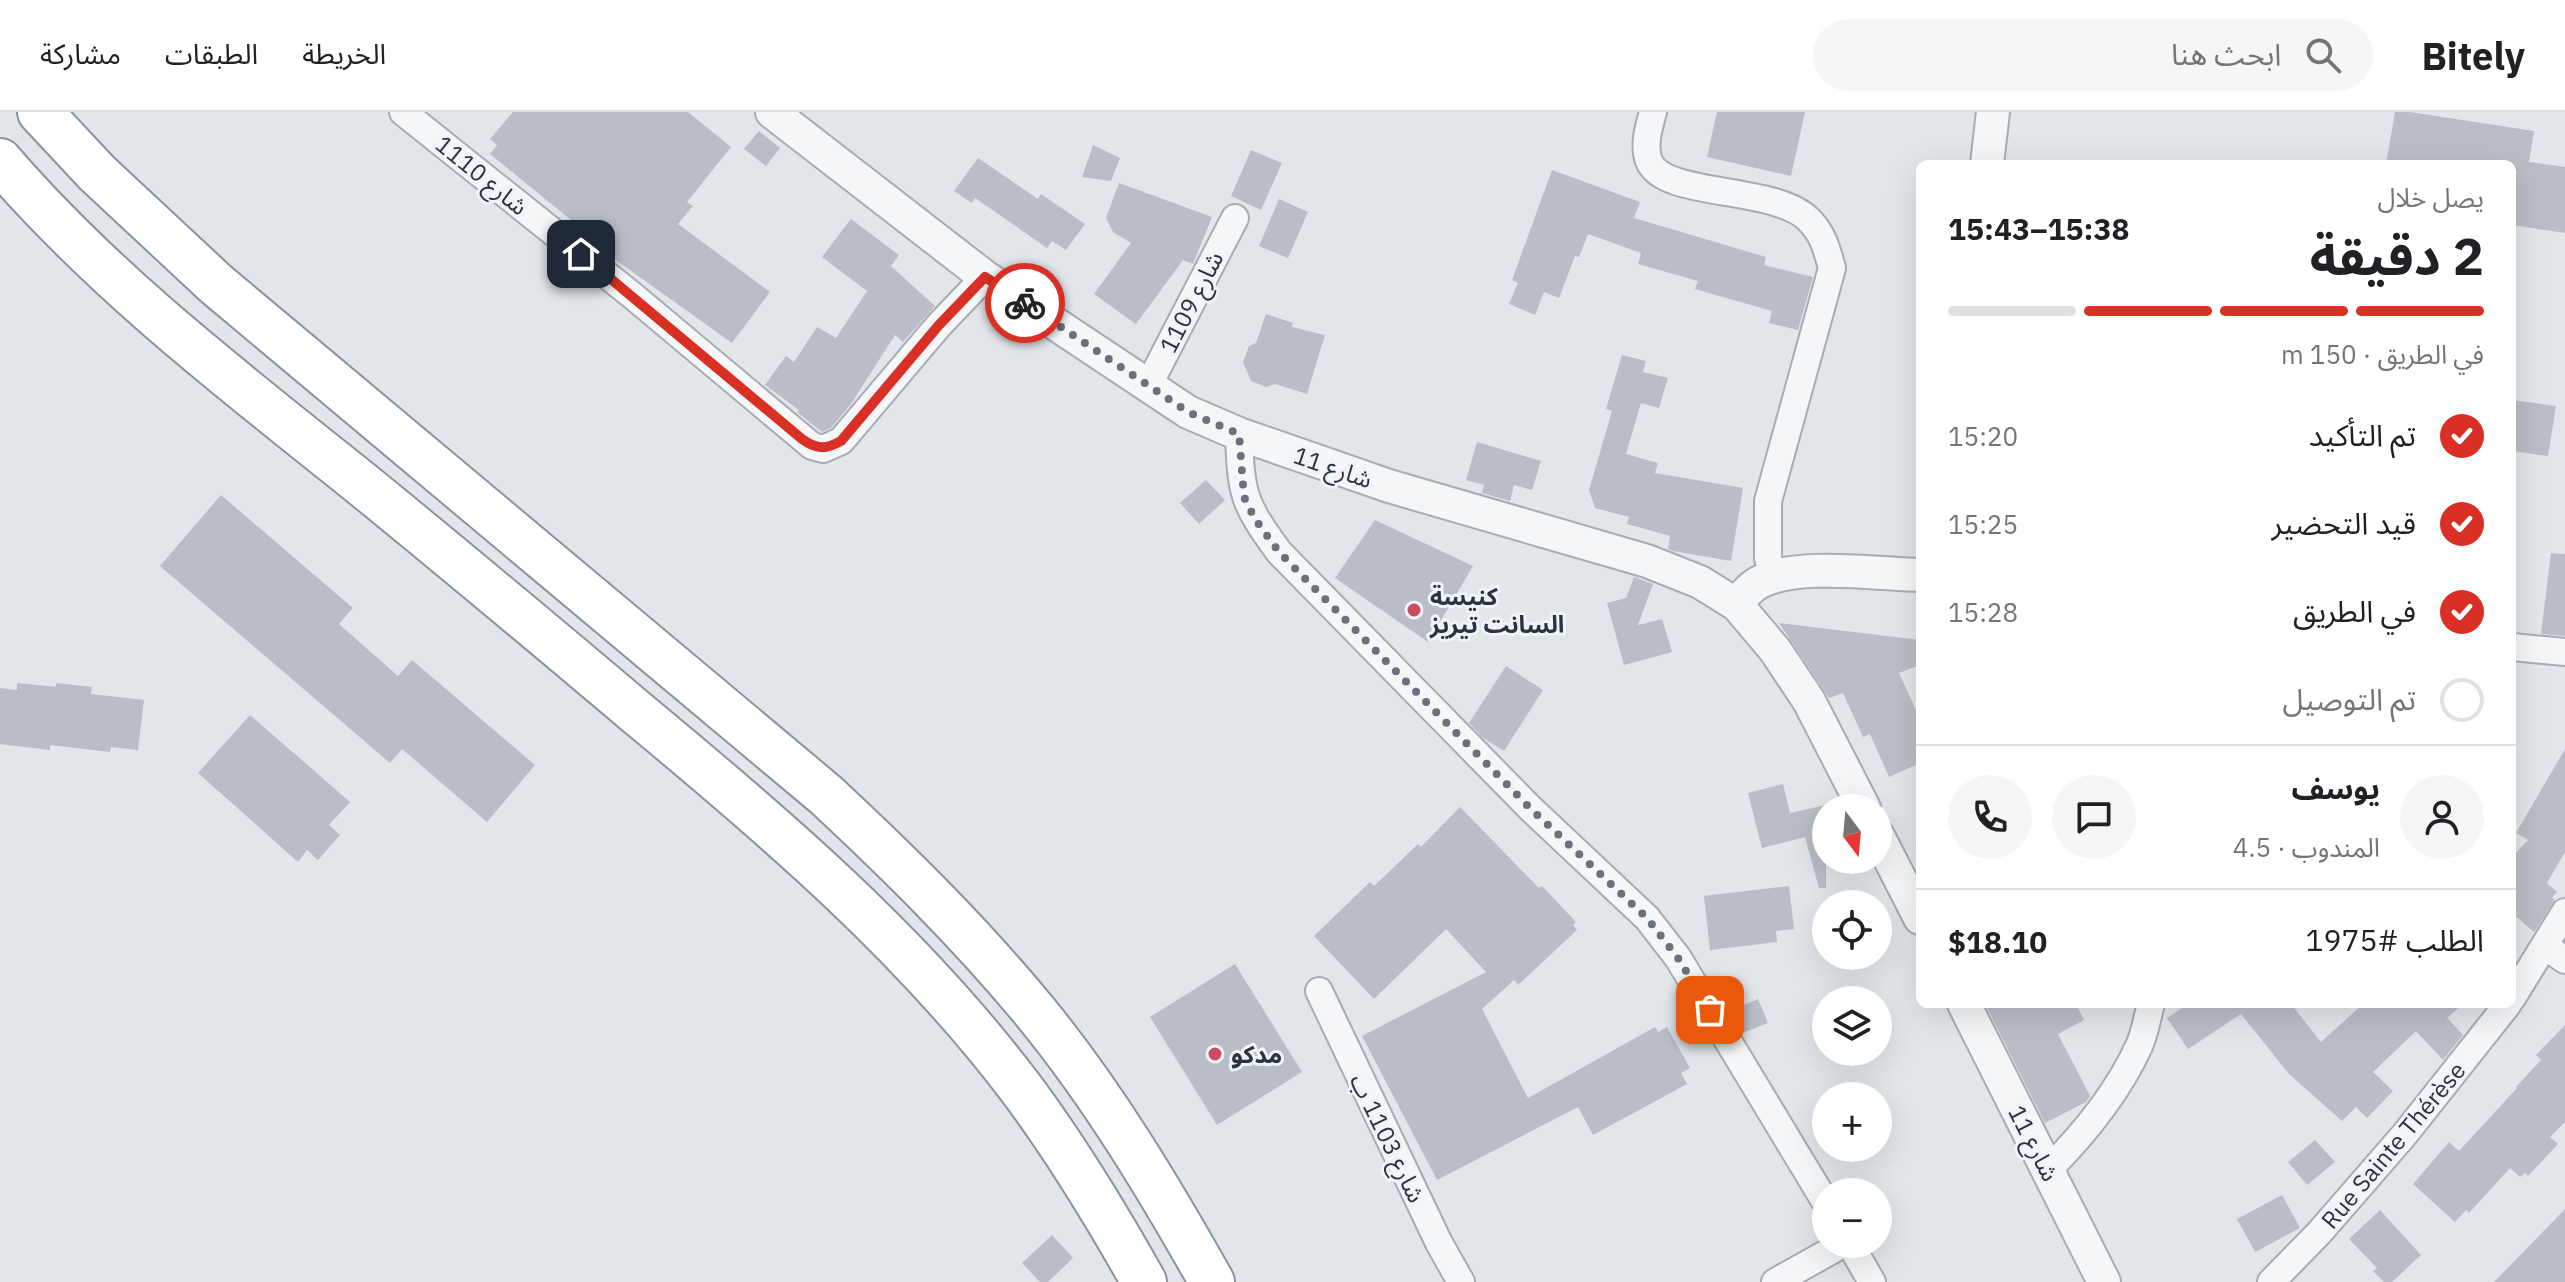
<!DOCTYPE html>
<html lang="ar">
<meta charset="utf-8">
<style>
body{margin:0;font-family:"IBM Plex Sans","Noto Sans Arabic",sans-serif;background:#f6f6f6;color:#202124;direction:rtl;height:100vh;display:flex;flex-direction:column;font-size:30px;white-space:nowrap}
*{box-sizing:border-box;margin:0}
p{font-size:26px;color:#757577}
.icon{flex:none;width:44px;height:44px;fill:none;stroke:currentColor;stroke-width:2;stroke-linecap:round;stroke-linejoin:round}
.map{position:relative;flex:1;overflow:hidden;direction:ltr}
.sheet{position:absolute;left:1916px;top:48px;width:600px;height:848px;display:flex;flex-direction:column;background:#fff;border-radius:12px;box-shadow:0 8px 32px #0002;direction:rtl}
.sheet>*{flex:none}
.needle{width:52px;rotate:164deg}
.buttons{position:absolute;left:1812px;top:682px;display:grid;gap:16px}
.buttons a{display:grid;place-items:center;width:80px;height:80px;border-radius:50%;background:#fff;box-shadow:0 8px 32px #0002;font-size:40px}
.pin{position:absolute;display:grid;place-items:center;width:68px;height:68px;color:#fff;margin:-34px;border-radius:16px;box-shadow:0 4px 12px #0006}
.courier{position:absolute;display:grid;place-items:center;width:80px;height:80px;margin:-40px;border:6px solid #d93025;border-radius:50%;background:#fff;color:#222;box-shadow:0 2px 10px #0007}
.overview em{font-style:normal;font-weight:700}
.overview div{display:flex;flex-direction:column-reverse}
.overview{display:flex;align-items:center;justify-content:space-between;height:136px;padding:0 32px}
h1{font-size:52px;font-weight:700;line-height:60px}
.bar{display:grid;grid-template-columns:repeat(4,1fr);gap:12px 8px;align-content:center;height:96px;padding:0 32px}
.bar i{height:10px;border-radius:6px;background:#e0e0e0}
.bar .active{background:#d93025}
.bar p{grid-column:span 4}
.line{display:flex;align-items:center;gap:20px;padding:0 32px;border-top:2px solid #e0e0e0}
.line div{flex:1}
.round{display:grid;place-items:center;flex:none;width:84px;height:84px;border-radius:42px;background:#f6f6f6}
ol{padding:0 32px;list-style:none}
li{display:flex;align-items:center;gap:24px;height:88px}
li p{margin-inline-start:auto}
li .icon{padding:8px;border-radius:50%;background:#d93025;color:#fff;stroke-width:4}
li:last-child{color:#757577}
li i{width:44px;height:44px;border:4px solid #e0e0e0;border-radius:50%}
header{display:flex;align-items:center;gap:48px;box-sizing:border-box;height:112px;padding:0 40px;background:#fff;border-bottom:2px solid #e0e0e0}
header strong{font-size:38px}
nav{display:flex;gap:44px;margin-inline-start:auto;font-size:28px}
.search{width:560px;height:72px;background:#f6f6f6;display:flex;align-items:center;gap:20px;box-sizing:border-box;padding:0 28px;border-radius:44px;color:#757577;font-size:30px}
.map>svg:first-child{display:block}
</style>
<header>
<strong>Bitely</strong>
<div class="search"><svg class="icon" aria-label="search" viewBox="0 0 24 24"><circle cx="10" cy="10" r="6"/><path d="M15 15l6 6"/></svg>ابحث هنا</div>
<nav><a>الخريطة</a><a>الطبقات</a><a>مشاركة</a></nav>
</header>
<div class="map">
<svg width="2565" height="1170" viewBox="0 0 2565 1170">
<rect width="100%" height="100%" fill="#e2e5ea"/>
<g fill="#b9bec6">
<polygon points="513,0 688,0 731,35 687,90 693,94 678,112 770,180 732,231 592,131 573,115 576,112 490,42 497,33 490,27"/>
<polygon points="1717,0 1805,0 1791,64 1707,45"/>
<polygon points="2395,0 2410,0 2534,19 2529,50 2565,55 2565,121 2512,113 2512,52 2386,52"/>
<polygon points="759,19 780,36 766,54 744,37"/>
<polygon points="1093,33 1120,46 1111,69 1082,65"/>
<polygon points="1251,38 1282,51 1261,98 1231,84"/>
<polygon points="978,46 1038,87 1041,82 1085,112 1066,138 1052,129 1047,136 975,86 972,91 954,79"/>
<polygon points="1552,58 1640,90 1634,106 1766,145 1764,153 1813,165 1798,218 1769,211 1772,199 1695,177 1698,169 1638,152 1641,141 1588,122 1579,145 1575,144 1559,186 1544,180 1535,203 1509,192 1518,171 1512,168"/>
<polygon points="1119,71 1212,105 1193,152 1183,148 1136,212 1094,182 1131,131 1113,120 1106,106"/>
<polygon points="1279,87 1308,100 1288,146 1259,134"/>
<polygon points="851,107 899,143 891,154 935,194 903,230 895,223 851,292 831,316 822,320 797,300 799,298 765,273 786,244 794,250 817,215 836,226 867,179 822,145"/>
<polygon points="1266,202 1293,211 1292,215 1325,223 1307,282 1275,272 1266,275 1251,269 1243,250 1249,234 1256,231"/>
<polygon points="1622,243 1646,249 1643,260 1668,266 1659,296 1641,291 1626,342 1658,351 1655,361 1743,376 1731,449 1673,439 1668,437 1670,424 1627,412 1629,405 1595,396 1589,378 1612,299 1606,297"/>
<polygon points="2512,288 2556,294 2548,344 2512,339"/>
<polygon points="1477,330 1541,349 1532,378 1514,373 1510,389 1482,381 1484,373 1466,368"/>
<polygon points="1206,368 1225,388 1199,412 1180,391"/>
<polygon points="221,383 353,496 339,512 398,564 412,548 535,653 487,710 402,637 390,651 160,454"/>
<polygon points="1375,408 1473,454 1428,530 1335,466"/>
<polygon points="2551,441 2565,442 2565,524 2541,522"/>
<polygon points="1634,465 1653,472 1638,513 1662,507 1672,540 1624,553 1607,491 1626,486"/>
<polygon points="1779,511 1920,528 1920,553 1899,561 1920,607 1920,651 1889,665 1870,622 1863,625 1843,581 1829,586"/>
<polygon points="1506,554 1543,578 1504,639 1483,626 1469,611"/>
<polygon points="17,571 56,575 56,571 92,575 91,582 144,588 138,638 111,635 110,640 50,633 50,638 0,632 0,576 17,578"/>
<polygon points="250,603 350,690 329,713 340,723 318,748 307,738 298,750 198,661"/>
<polygon points="2565,637 2565,740 2547,771 2557,780 2552,786 2555,788 2534,820 2512,801 2512,745 2528,728 2516,721"/>
<polygon points="1783,672 1790,701 1826,693 1826,776 1819,776 1805,725 1762,736 1748,681"/>
<polygon points="1460,695 1539,776 1542,774 1576,810 1573,813 1577,818 1518,873 1514,868 1482,897 1528,986 1655,915 1658,920 1667,915 1690,956 1681,961 1687,972 1593,1023 1578,995 1437,1068 1362,924 1486,860 1446,817 1374,887 1314,824 1370,770 1374,774 1418,732 1421,735"/>
<polygon points="1789,774 1794,817 1776,819 1777,830 1710,838 1704,784"/>
<polygon points="1235,852 1302,960 1217,1013 1150,905"/>
<polygon points="1758,887 1768,911 1742,921 1729,899"/>
<polygon points="1985,892 2076,892 2084,908 2058,922 2090,984 2086,990 2045,1011"/>
<polygon points="2188,892 2291,892 2321,930 2363,892 2463,892 2447,906 2463,923 2443,948 2416,919 2373,960 2393,979 2367,1006 2356,995 2342,1009 2289,962 2241,902 2188,937 2167,906"/>
<polygon points="2565,913 2565,1010 2550,1025 2558,1032 2528,1064 2525,1061 2520,1065 2510,1056 2469,1101 2466,1098 2455,1110 2413,1072 2449,1030 2459,1039 2517,976 2516,975 2541,948 2536,943"/>
<polygon points="2315,1028 2335,1050 2307,1073 2288,1050"/>
<polygon points="2282,1083 2300,1116 2255,1140 2237,1107"/>
<polygon points="2565,1097 2565,1170 2494,1170"/>
<polygon points="2380,1098 2421,1143 2392,1170 2384,1170 2373,1159 2377,1156 2349,1127"/>
<polygon points="1052,1123 1073,1146 1048,1170 1040,1170 1022,1151"/>
</g>
<g fill="none" stroke-linecap="round" stroke-linejoin="round">
<g stroke="#a7acb4" stroke-width="30">
<g id="minor">
<polyline points="403,0 633,184 812,334 823,337 841,329 939,213 985,165"/>
<path d="M1653 0C1649 15 1643 33 1649 49 1663 86 1773 73 1808 107 1823 121 1827 138 1832 156L1768 389V446L1773 464"/>
<polyline points="1148,274 1235,106"/>
<path d="M1239 322C1241 382 1243 391 1279 440L1530 696 1647 806 1678 846 1826 1091"/>
<polyline points="2512,535 2565,540"/>
<polyline points="2545,834 2565,848"/>
<polyline points="1319,879 1439,1131 1461,1170"/>
<polyline points="2512,886 2565,800"/>
<path d="M2048 1058C2084 1022 2118 980 2139 934 2145 921 2147 906 2151 892"/>
<polyline points="1850,1132 1872,1170"/>
<polyline points="1775,1170 1843,1132"/>
<polyline points="2271,1170 2319,1121 2405,1022 2508,892"/>
</g>
</g>
<g stroke="#a7acb4" stroke-width="36">
<g id="tertiary">
<polyline points="772,0 985,165 1188,300 1239,322 1389,374 1647,449 1700,470 1737,493 1775,538 1809,589 1864,696"/>
<polyline points="1987,52 1993,0"/>
<path d="M1737 493C1743 484 1749 476 1758 471 1794 450 1878 462 1920 463"/>
<polyline points="1878,724 1920,806"/>
<polyline points="1964,892 2104,1170"/>
</g>
</g>
<g stroke="#8a93a0" stroke-width="48">
<g id="motorway">
<path d="M40 0 97 61 216 172 826 683C900 752 972 823 1036 901 1104 984 1160 1078 1212 1170"/>
<path d="M0 49C106 172 236 271 362 372 454 447 545 523 636 600 775 715 914 834 1023 979 1068 1040 1107 1104 1144 1170"/>
</g>
</g>
<use href="#minor" stroke="#f4f6f8" stroke-width="26"/>
<use href="#tertiary" stroke="#f4f6f8" stroke-width="32"/>
<use href="#motorway" stroke="#fff" stroke-width="44"/>
</g>
<g fill="none" stroke-linecap="round" stroke-linejoin="round">
<polyline stroke="#6a717c" stroke-width="8" stroke-dasharray="0 14.4" points="1025,191 1188,300 1239,322 1244,385 1255,407 1279,440 1530,696 1647,806 1678,846 1710,898"/>
<path stroke="#d93025" stroke-width="10" d="M581 142 802 327C816 337 825 338 841 329L939 213 985 165 1025 191"/>
</g>
<g fill="#c94d62" stroke="#f1f4f7" stroke-width="3">
<circle cx="1414" cy="498" r="8"/>
<circle cx="1215" cy="942" r="8"/>
</g>
<g text-anchor="middle" dominant-baseline="central" stroke-width="6" stroke-linejoin="round" paint-order="stroke">
<g font-size="24" fill="#2a3341" stroke="#f1f4f7">
<text transform="translate(482 63) rotate(39)">شارع 1110</text>
<text transform="translate(1191 190) rotate(-63)">شارع 1109</text>
<text transform="translate(1333 355) rotate(19)">شارع 11</text>
<text transform="translate(1388 1026) rotate(64)">شارع 1103 ب</text>
<text transform="translate(2034 1031) rotate(63)">شارع 11</text>
<text transform="translate(2393 1033) rotate(-50)">Rue Sainte Thérèse</text>
</g>
<g font-size="24" font-weight="bold" fill="#2a3341" stroke="#f1f4f7" text-anchor="start">
<text x="1430" y="484">كنيسة<tspan x="1430" dy="28">السانت تيريز</tspan></text>
<text x="1231" y="942">مدكو</text>
</g>
</g>
</svg>
<div class="buttons">
<a><svg class="needle" viewBox="-14 -14 28 28"><path d="M0-13l5 13h-10z" fill="#e53935"/><path d="M0 13l5-13h-10z" fill="#757577"/></svg></a>
<a><svg class="icon" aria-label="locate" viewBox="0 0 24 24"><circle cx="12" cy="12" r="6"/><path d="M12 2v4M12 18v4M2 12h4M18 12h4"/></svg></a>
<a><svg class="icon" aria-label="layers" viewBox="0 0 24 24"><path d="M12 4l9 5-9 5-9-5zM3 14l9 5 9-5"/></svg></a>
<a>+</a>
<a>−</a>
</div>
<div class="pin" style="left:1710px;top:898px;background:#ea580c"><svg class="icon" aria-label="bag" viewBox="0 0 24 24"><path d="M5 8h14l-1 12H6zM9 8a3 3 0 0 1 6 0"/></svg></div>
<div class="pin" style="left:581px;top:142px;background:#1f2937"><svg class="icon" aria-label="home" viewBox="0 0 24 24"><path d="M3 11l9-7 9 7M6 9v11h12V9"/></svg></div>
<div class="courier" style="left:1025px;top:191px"><svg class="icon" aria-label="bike" viewBox="0 0 24 24"><circle cx="6" cy="16" r="4"/><circle cx="18" cy="16" r="4"/><path d="M6 16l4-8h5l3 8M10 8l3 8H6M13 5h3"/></svg></div>
<section class="sheet">
<div class="overview"><div><h1>2 دقيقة</h1><p>يصل خلال</p></div><em>15:38–15:43</em></div>
<div class="bar"><i class="active"></i><i class="active"></i><i class="active"></i><i></i><p>في الطريق · 150 m</p></div>
<ol>
<li><svg class="icon" aria-label="check" viewBox="0 0 24 24"><path d="M5 12l5 5 9-10"/></svg>تم التأكيد<p>15:20</p></li>
<li><svg class="icon" aria-label="check" viewBox="0 0 24 24"><path d="M5 12l5 5 9-10"/></svg>قيد التحضير<p>15:25</p></li>
<li><svg class="icon" aria-label="check" viewBox="0 0 24 24"><path d="M5 12l5 5 9-10"/></svg>في الطريق<p>15:28</p></li>
<li><i></i>تم التوصيل</li>
</ol>
<div class="line" style="height:144px"><a class="round"><svg class="icon" aria-label="person" viewBox="0 0 24 24"><circle cx="12" cy="8" r="4"/><path d="M4 21q1-7 8-7t8 7"/></svg></a><div><b>يوسف</b><p>المندوب · 4.5</p></div><a class="round"><svg class="icon" aria-label="chat" viewBox="0 0 24 24"><path d="M4 5h16v11H9l-5 4z"/></svg></a><a class="round"><svg class="icon" aria-label="phone" viewBox="0 0 24 24"><path d="M5 4h4l2 5-3 2q2 4 5 5l2-3 5 2v4C11 20 4 13 5 4z"/></svg></a></div>
<div class="line" style="height:104px"><div>الطلب #1975</div><b>$18.10</b></div>
</section>
</div>
